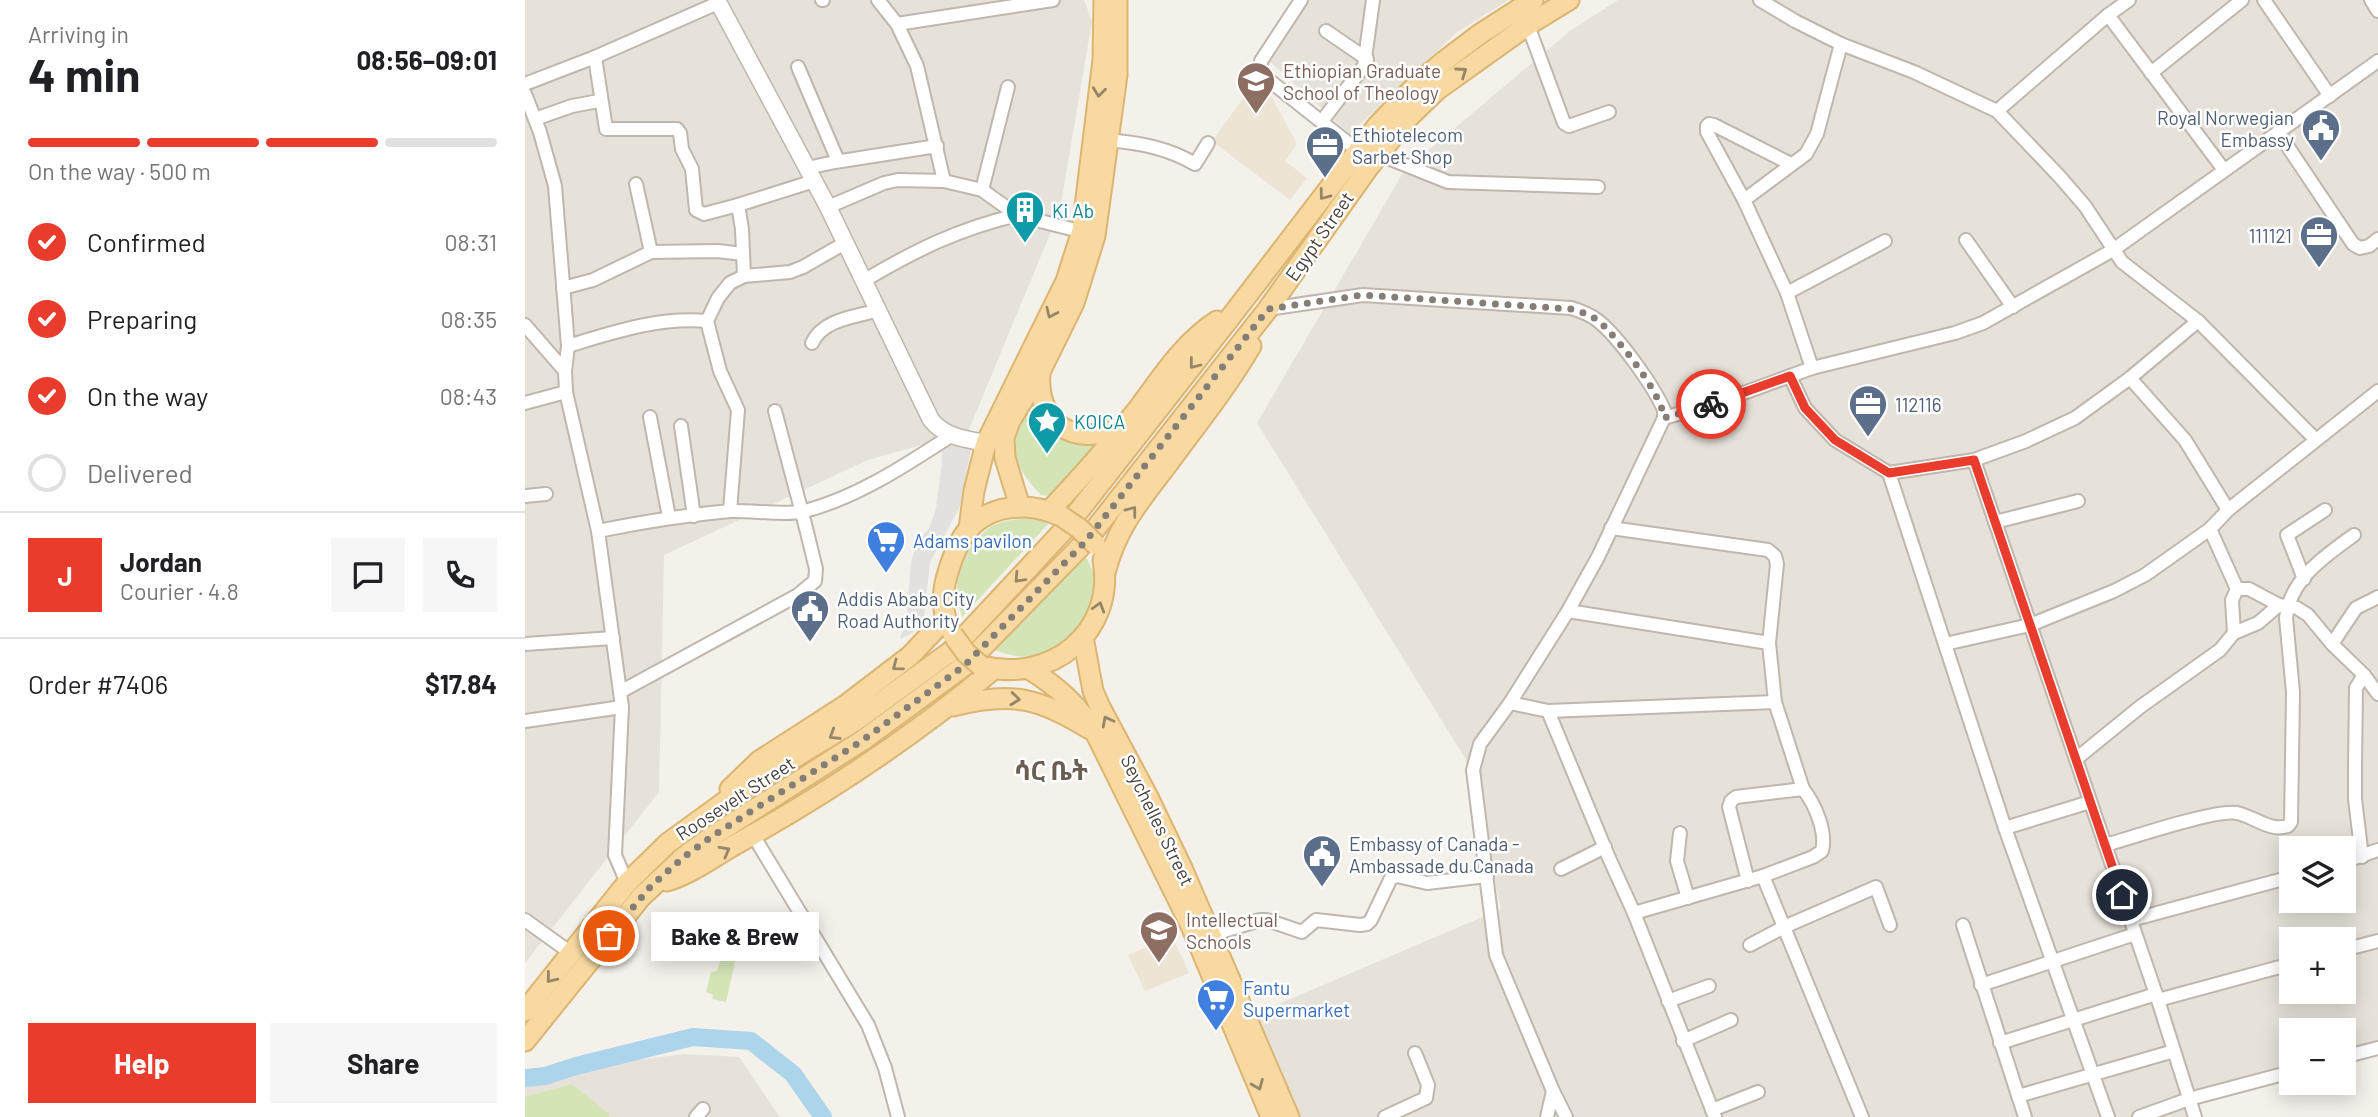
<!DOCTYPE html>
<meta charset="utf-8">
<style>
body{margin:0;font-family:Barlow,"Noto Sans Ethiopic",sans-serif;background:#f6f6f6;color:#202124;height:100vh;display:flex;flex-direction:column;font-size:26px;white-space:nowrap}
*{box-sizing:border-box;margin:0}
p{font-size:23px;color:#757577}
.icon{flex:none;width:38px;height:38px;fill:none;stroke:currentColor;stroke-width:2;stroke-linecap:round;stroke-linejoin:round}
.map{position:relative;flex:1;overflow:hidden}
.drawer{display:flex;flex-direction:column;background:#fff;width:525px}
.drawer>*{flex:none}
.controls{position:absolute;left:1754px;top:836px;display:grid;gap:14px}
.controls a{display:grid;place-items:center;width:77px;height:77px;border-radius:0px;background:#fff;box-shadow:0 4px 18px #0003;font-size:35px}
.pin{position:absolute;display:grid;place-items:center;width:60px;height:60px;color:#fff;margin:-30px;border:4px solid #fff;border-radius:50%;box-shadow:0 2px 7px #0007}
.courier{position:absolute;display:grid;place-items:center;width:70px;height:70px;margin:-35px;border:5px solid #ea3c2c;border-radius:50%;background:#fff;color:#222;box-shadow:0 2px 9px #0007}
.bubble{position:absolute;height:49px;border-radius:0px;background:#fff;box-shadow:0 4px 18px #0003;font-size:23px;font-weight:700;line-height:49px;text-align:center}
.headline em{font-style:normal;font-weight:700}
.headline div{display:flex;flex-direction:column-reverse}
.headline{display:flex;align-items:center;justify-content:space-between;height:119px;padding:0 28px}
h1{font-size:46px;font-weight:700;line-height:52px}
.bar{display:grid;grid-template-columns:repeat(4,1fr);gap:10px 7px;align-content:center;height:84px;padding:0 28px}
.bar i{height:9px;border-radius:5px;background:#e0e0e0}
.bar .active{background:#ea3c2c}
.bar p{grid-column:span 4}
.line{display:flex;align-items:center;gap:18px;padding:0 28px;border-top:2px solid #e0e0e0}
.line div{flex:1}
.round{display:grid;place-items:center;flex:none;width:74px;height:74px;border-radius:0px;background:#f6f6f6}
ol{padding:0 28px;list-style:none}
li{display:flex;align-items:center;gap:21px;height:77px}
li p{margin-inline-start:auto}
li .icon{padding:7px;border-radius:50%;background:#ea3c2c;color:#fff;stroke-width:4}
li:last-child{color:#757577}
li i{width:38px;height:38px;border:4px solid #e0e0e0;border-radius:50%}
.button{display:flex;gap:14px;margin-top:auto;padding:14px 28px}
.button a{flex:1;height:80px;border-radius:0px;background:#ea3c2c;color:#fff;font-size:28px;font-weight:700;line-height:80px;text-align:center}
.button a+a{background:#f6f6f6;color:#202124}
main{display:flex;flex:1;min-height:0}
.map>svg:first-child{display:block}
</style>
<main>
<section class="drawer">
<div class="headline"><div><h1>4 min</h1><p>Arriving in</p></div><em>08:56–09:01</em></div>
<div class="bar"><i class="active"></i><i class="active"></i><i class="active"></i><i></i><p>On the way · 500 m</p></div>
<ol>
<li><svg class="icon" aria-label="check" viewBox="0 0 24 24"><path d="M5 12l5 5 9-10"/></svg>Confirmed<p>08:31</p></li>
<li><svg class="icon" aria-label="check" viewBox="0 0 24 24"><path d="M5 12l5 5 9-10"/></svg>Preparing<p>08:35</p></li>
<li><svg class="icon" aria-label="check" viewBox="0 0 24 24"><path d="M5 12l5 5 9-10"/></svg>On the way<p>08:43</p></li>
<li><i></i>Delivered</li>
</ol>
<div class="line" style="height:126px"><b class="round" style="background:#ea3c2c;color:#fff">J</b><div><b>Jordan</b><p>Courier · 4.8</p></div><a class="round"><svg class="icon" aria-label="chat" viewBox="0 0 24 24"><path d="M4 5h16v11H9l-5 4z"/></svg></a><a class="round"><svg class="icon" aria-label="phone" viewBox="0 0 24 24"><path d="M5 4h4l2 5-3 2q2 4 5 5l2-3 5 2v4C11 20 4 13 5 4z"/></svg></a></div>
<div class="line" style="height:91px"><div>Order #7406</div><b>$17.84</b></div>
<div class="button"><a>Help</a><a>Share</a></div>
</section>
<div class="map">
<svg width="1853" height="1117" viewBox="0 0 1853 1117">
<rect width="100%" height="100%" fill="#f4f0ea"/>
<g fill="#e7e2d9" fill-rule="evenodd">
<polygon points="0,0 559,0 567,21 535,210 443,432 343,460 139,555 134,792 0,963"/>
<polygon points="783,0 983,0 931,33 825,134 742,59"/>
<path d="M1093 0H1853V1041L1818 1051V1031H1766V1065L1667 1093 1673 1117H773L728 1015 976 909 940 758 732 423 879 171 1045 31ZM1766 849H1818V901H1766ZM1766 940H1818V992H1766Z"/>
<polygon points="160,1054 214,1057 255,1117 0,1117 0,1084 56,1067"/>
</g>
<g fill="#ece4d5">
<polygon points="735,75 772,144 760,161 782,178 765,200 687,141"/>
<polygon points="647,936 664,973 620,991 603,955"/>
</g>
<g fill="#d3e5b7">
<path d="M510 396 514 410 574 439 543 482 528 496 516 495C478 455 487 441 510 396Z"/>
<path d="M507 518 525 522 437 617C428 586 429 564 452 540 457 535 462 528 469 525 480 520 494 519 507 518Z"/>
<path d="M560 555C563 561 567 568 569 575 573 600 562 617 547 635 542 640 538 647 532 650 512 660 487 658 467 649Z"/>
<polygon points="156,930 214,944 201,1002 187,999 188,995 181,992 186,972 192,971 197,954 180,949 177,956 157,950 157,944 153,942"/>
<polygon points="47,1084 84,1114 84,1117 0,1117 0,1097"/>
</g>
<polygon fill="#e3e1de" points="444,440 446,448 435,507 405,562 399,618 389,632 375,639 382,615 386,562 393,539 404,529 411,509 417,462 416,444"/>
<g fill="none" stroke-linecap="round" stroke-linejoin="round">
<polyline stroke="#acd5eb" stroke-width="18" points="0,1078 20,1076 51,1066 168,1037 226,1041 268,1074 298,1117"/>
<g stroke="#bfb7ad" stroke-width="16">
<g id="minor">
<polyline points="297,0 298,0"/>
<polyline points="353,0 372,24 392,66 419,181"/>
<polyline points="776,0 736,61 736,71 740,77 832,150"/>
<polyline points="1235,0 1270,21 1316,44 1389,72 1472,111 1535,177 1560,206 1597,262 1673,321 1790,439"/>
<polyline points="1604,0 1583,15 1699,170"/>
<polyline points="1739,0 1805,96"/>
<polyline points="1846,0 1853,11"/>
<polyline points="1001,20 1039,123 1044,126 1084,112"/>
<polyline points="372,24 528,0"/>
<polyline points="801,31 842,59"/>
<polyline points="70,57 81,129 152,129 155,133 157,149 167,169 171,210 179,214 213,205"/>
<polyline points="273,67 313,161"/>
<polyline points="1626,73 1717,0"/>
<polyline points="0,84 70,57 193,3"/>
<polyline points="0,94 15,132 30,186 43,346 40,371 41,392 73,531 95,692 97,707 90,855 102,883"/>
<polyline points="1472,111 1583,15"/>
<polyline points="10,119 47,106 74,101"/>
<polyline points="797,121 839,66 848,0"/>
<polyline points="1753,132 1828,244 1835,248 1844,246 1853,239"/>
<path d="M583 140C615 143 643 148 670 164L683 143"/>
<polyline points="853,154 923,182 1073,187"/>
<polyline points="1266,164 1189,125 1184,124 1182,126 1182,132 1219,200 1262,293 1287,368"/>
<polyline points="282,168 310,162 412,146"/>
<polyline points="111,184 126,252"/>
<polyline points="457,190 483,87"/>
<polyline points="1219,200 1281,154 1292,134 1316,44"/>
<polyline points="303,207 359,183 373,180 419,181 457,190 492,215 562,233"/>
<polyline points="1441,240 1488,307"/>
<polyline points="219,276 217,229 213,205 289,181"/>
<path d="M340 280C391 250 433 229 492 215"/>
<polyline points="38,288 68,280 126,252 193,251 218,254"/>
<polyline points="1262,293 1360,241"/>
<path d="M743 309 838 295 1046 308C1056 311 1064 314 1072 320 1093 336 1128 385 1139 410V418L1073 557 1043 611 985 703 955 744 948 770 971 955 1028 1091 1041 1117"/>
<polyline points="1673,321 1605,378 1660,440 1703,510"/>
<polyline points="0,325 40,371"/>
<path d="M287 343C298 319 330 317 354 310"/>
<path d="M43 346C89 332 133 317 182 321"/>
<polyline points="1265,376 1280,408 1310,440 1364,473 1449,460 1501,441 1550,418 1605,378"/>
<polyline points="0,403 41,392"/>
<polyline points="125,417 144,517"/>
<polyline points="1139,418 1194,402 1287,368 1430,333 1458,323 1588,250 1853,61"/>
<polyline points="156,426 169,516"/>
<polyline points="1449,460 1633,1000 1670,1117"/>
<polyline points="1364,473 1480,828 1583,1117"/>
<polyline points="0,496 21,494"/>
<polyline points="205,511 213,410 195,371 182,321 193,298 205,283 219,276 265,272 278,267 320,243"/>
<polyline points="1470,522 1553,501"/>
<path d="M1086 528 1243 550 1250 556 1252 564 1244 643 1250 702 1278 789C1290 804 1302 832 1297 851L1288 857 1238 876 1109 913"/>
<polyline points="1685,529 1712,589 1707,600 1709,633"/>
<path d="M73 531C117 522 161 515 205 511 227 510 261 516 280 511 333 497 381 465 427 435"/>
<polyline points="1779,579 1762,535 1800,510"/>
<polyline points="1712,589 1724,589 1754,605 1772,608 1783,615 1807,644"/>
<polyline points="1853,597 1831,608 1807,644 1839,675 1853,694"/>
<polyline points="1043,611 1244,643"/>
<polyline points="0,644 88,638"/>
<polyline points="1420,644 1505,625 1589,591 1620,575 1685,529 1703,510 1853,391"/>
<polyline points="95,692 273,595 290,581 291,569 281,528 250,411"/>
<polyline points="985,703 1023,711 1084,858 1109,913 1190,1117"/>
<polyline points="1023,711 1250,702"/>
<polyline points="0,721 97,707"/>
<polyline points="1551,759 1615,707 1695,650 1709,633 1733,623 1754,605"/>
<polyline points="1480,828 1565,802"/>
<polyline points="1155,833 1152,861 1163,898"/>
<polyline points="228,835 343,1025 360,1068 373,1117"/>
<path d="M1580 845C1606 838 1690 809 1712 813 1730 817 1745 832 1763 826L1766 822 1768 692 1761 618C1765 579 1800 556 1829 535"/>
<polyline points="1837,857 1830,799 1830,766 1831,688 1839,675"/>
<polyline points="1818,862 1853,850"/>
<polyline points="1036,869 1080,847"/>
<polyline points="1238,876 1337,1117"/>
<polyline points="1223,881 1204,807 1206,801 1211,797 1278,789"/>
<polyline points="0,920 46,953"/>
<polyline points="1606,920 1766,877"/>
<polyline points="1438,925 1500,1117"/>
<polyline points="686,935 735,920 742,920 777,932 791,920 835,925 842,924 846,920 866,878 872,876 902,883 962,876"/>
<polyline points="1225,945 1259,927 1351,887 1365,925"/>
<polyline points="1818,950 1853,941"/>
<polyline points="1456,985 1610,934"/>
<polyline points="1633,1000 1766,964"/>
<polyline points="1143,1001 1184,986"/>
<polyline points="1158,1041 1206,1020"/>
<polyline points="1475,1043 1631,994"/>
<polyline points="1818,1057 1853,1048"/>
<polyline points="1493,1096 1649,1051"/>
<polyline points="1187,1110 1233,1092"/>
<polyline points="171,1117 178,1109"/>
<polyline points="860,1117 901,1098 903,1085 890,1053"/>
<polyline points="1022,1117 1028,1091"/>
<polyline points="1614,1117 1664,1099 1766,1072"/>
</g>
</g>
<g stroke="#bfb7ad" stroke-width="19">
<path id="tertiary" d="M192 0 303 207 406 420C420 437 440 439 461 443"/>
</g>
<g stroke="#dbb571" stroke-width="23">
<g id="primary">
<path d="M515 371C511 424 548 447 596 428"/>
<polyline points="495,507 480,458 479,438 485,421 516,370 549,303 570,236 592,75 592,0"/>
<path d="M524 511C555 479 585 444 613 409 637 377 658 343 692 321"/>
<polyline points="444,528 449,491 461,443 541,281 557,231 578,60 579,0"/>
<path d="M580 573C592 525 616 500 645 461 673 423 702 387 726 346"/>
<path d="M424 628C416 609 417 589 424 569 428 556 434 540 443 530 466 503 506 502 535 516"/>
<polyline points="558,637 568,691 575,707 623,797 657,868 764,1117"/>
<path d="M457 666C526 684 591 632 578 560"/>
<path d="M504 669C533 687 553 705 571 734L667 928 746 1117"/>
<path d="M428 706C488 691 513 698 565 729"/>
<polyline points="205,789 234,761 321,705 385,656 420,619"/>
<path d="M142 881C166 874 190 856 213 843 303 793 390 735 469 669"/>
<polyline points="0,1011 102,883 143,843 216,790 330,721 425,652 538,531 711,310 852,126 893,83 918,62 955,34 1008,0"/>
<polyline points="0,1041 116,897 160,856 189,835 338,740 439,666 560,542 743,309 843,168 882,119 912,90 1003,25 1044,0"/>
</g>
</g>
<use href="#minor" stroke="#fff" stroke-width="12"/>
<use href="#tertiary" stroke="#fff" stroke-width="16"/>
<use href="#primary" stroke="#f7d9a1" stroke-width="19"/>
<g stroke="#dbb571" stroke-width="23" stroke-linecap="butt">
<g id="primary-bridge">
<polyline points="536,516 555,529 571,545"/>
<polyline points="428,635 441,653 456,666"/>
</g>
</g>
<use href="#primary-bridge" stroke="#f7d9a1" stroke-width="19"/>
</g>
<defs><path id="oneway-chevron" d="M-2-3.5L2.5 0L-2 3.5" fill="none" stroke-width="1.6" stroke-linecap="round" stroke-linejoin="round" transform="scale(1.75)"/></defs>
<g stroke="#968568">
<use href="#oneway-chevron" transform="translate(937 72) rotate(-35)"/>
<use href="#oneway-chevron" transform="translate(574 92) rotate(97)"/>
<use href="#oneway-chevron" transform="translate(799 195) rotate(127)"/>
<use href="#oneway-chevron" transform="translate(526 313) rotate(115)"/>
<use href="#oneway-chevron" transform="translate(669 364) rotate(128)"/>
<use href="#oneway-chevron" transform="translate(607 511) rotate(-53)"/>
<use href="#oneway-chevron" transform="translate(494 578) rotate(133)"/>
<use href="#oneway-chevron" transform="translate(574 607) rotate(-73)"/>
<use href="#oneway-chevron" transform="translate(372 666) rotate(143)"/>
<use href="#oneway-chevron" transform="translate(490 699) rotate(6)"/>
<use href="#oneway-chevron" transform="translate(582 721) rotate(-118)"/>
<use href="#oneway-chevron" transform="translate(309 735) rotate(148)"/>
<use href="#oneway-chevron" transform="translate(200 851) rotate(-29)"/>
<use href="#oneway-chevron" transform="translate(26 978) rotate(129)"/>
<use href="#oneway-chevron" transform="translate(733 1085) rotate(68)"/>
</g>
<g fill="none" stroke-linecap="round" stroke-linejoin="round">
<path stroke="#847e77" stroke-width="7" stroke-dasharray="0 12.6" d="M84 936 126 886 160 856 189 835 338 740 439 666 560 542 743 309 838 295 1046 309C1057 312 1067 315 1076 323 1094 340 1137 394 1139 418L1186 404"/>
<polyline stroke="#ea3c2c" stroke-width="9" points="1186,404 1265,376 1280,408 1310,440 1364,473 1449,460 1597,895"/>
</g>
<defs>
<g id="university-pin" transform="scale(2.0125)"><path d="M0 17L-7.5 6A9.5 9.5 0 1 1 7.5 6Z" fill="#8d6e63" stroke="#fff"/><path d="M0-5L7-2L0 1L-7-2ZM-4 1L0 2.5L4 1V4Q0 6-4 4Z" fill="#fff"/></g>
<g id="civic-pin" transform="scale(2.0125)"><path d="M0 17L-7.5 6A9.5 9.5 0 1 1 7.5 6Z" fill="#5c6f8a" stroke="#fff"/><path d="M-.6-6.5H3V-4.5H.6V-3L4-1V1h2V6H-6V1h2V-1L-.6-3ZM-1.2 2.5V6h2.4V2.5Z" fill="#fff"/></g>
<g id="office-pin" transform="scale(2.0125)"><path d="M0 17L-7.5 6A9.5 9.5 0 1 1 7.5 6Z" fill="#5c6f8a" stroke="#fff"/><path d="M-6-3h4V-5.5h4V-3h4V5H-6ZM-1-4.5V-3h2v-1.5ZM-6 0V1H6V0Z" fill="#fff"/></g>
<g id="building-pin" transform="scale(2.0125)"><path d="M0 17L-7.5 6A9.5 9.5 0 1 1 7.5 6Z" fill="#0f9aa8" stroke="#fff"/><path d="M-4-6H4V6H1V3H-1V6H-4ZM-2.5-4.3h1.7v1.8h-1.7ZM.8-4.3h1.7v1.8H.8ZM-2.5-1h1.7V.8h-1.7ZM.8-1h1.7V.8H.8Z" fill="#fff"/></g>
<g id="sight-pin" transform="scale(2.0125)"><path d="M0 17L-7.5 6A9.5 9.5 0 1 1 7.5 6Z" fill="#0f9aa8" stroke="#fff"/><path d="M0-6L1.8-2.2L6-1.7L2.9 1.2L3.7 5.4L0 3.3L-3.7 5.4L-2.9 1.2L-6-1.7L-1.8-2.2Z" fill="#fff"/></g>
<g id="supermarket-pin" transform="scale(2.0125)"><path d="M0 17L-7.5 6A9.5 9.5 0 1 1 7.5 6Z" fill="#3f7fe0" stroke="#fff"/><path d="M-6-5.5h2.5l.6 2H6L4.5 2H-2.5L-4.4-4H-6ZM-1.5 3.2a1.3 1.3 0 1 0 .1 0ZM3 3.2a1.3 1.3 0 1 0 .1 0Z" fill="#fff"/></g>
<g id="school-pin" transform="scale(2.0125)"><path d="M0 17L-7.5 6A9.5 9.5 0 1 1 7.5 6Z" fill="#8d6e63" stroke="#fff"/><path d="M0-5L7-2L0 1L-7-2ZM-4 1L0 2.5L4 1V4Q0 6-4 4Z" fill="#fff"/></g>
</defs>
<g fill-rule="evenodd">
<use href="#university-pin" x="731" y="81"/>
<use href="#civic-pin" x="1796" y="128"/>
<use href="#office-pin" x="800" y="145"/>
<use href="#building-pin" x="500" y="210"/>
<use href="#office-pin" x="1794" y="235"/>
<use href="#office-pin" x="1343" y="404"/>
<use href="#sight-pin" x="522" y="421"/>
<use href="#supermarket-pin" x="361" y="540"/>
<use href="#civic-pin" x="285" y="609"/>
<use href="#civic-pin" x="797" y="854"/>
<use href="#school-pin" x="634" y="930"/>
<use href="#supermarket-pin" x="691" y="998"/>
</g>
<g text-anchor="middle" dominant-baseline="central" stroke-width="5" stroke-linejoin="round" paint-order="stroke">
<g font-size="19" fill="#785e54" stroke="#fff" text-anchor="start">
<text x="758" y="70">Ethiopian Graduate<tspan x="758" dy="22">School of Theology</tspan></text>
<text x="661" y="919">Intellectual<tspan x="661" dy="22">Schools</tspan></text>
</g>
<g font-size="19" fill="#4e5e75" stroke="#fff" text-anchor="start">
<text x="1769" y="117" text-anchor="end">Royal Norwegian<tspan x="1769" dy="22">Embassy</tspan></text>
<text x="827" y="134">Ethiotelecom<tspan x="827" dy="22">Sarbet Shop</tspan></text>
<text x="1767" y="235" text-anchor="end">111121</text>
<text x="1370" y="404">112116</text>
<text x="312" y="598">Addis Ababa City<tspan x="312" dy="22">Road Authority</tspan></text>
<text x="824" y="843">Embassy of Canada -<tspan x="824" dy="22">Ambassade du Canada</tspan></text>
</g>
<g font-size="19" fill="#0d838f" stroke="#fff" text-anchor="start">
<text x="527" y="210">Ki Ab</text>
<text x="549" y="421">KOICA</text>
</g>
<g font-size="19" fill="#474139" stroke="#fff">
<text transform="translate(794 236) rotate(-55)">Egypt Street</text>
<text transform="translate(210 798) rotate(-33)">Roosevelt Street</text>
<text transform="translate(633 820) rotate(64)">Seychelles Street</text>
</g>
<g font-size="19" fill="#366cbe" stroke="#fff" text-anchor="start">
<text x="388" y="540">Adams pavilon</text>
<text x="718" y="987">Fantu<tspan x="718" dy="22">Supermarket</tspan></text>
</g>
<g font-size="26" font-weight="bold" fill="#695e51" stroke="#fff">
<text x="526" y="769">ሳር ቤት</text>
</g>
</g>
</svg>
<div class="controls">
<a><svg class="icon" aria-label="layers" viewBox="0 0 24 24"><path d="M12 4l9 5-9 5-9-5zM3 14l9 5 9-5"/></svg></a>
<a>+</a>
<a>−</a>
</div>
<div class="pin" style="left:84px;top:936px;background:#ea580c"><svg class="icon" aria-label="bag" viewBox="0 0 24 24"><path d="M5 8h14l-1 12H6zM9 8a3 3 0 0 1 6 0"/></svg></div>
<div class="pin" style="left:1597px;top:895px;background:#1f2937"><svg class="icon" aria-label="home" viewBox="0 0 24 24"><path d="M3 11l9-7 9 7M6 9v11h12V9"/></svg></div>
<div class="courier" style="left:1186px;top:404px"><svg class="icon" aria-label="bike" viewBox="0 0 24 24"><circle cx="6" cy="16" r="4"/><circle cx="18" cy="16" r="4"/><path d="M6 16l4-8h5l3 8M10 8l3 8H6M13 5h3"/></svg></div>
<div class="bubble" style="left:126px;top:912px;width:168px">Bake &amp; Brew</div>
</div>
</main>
